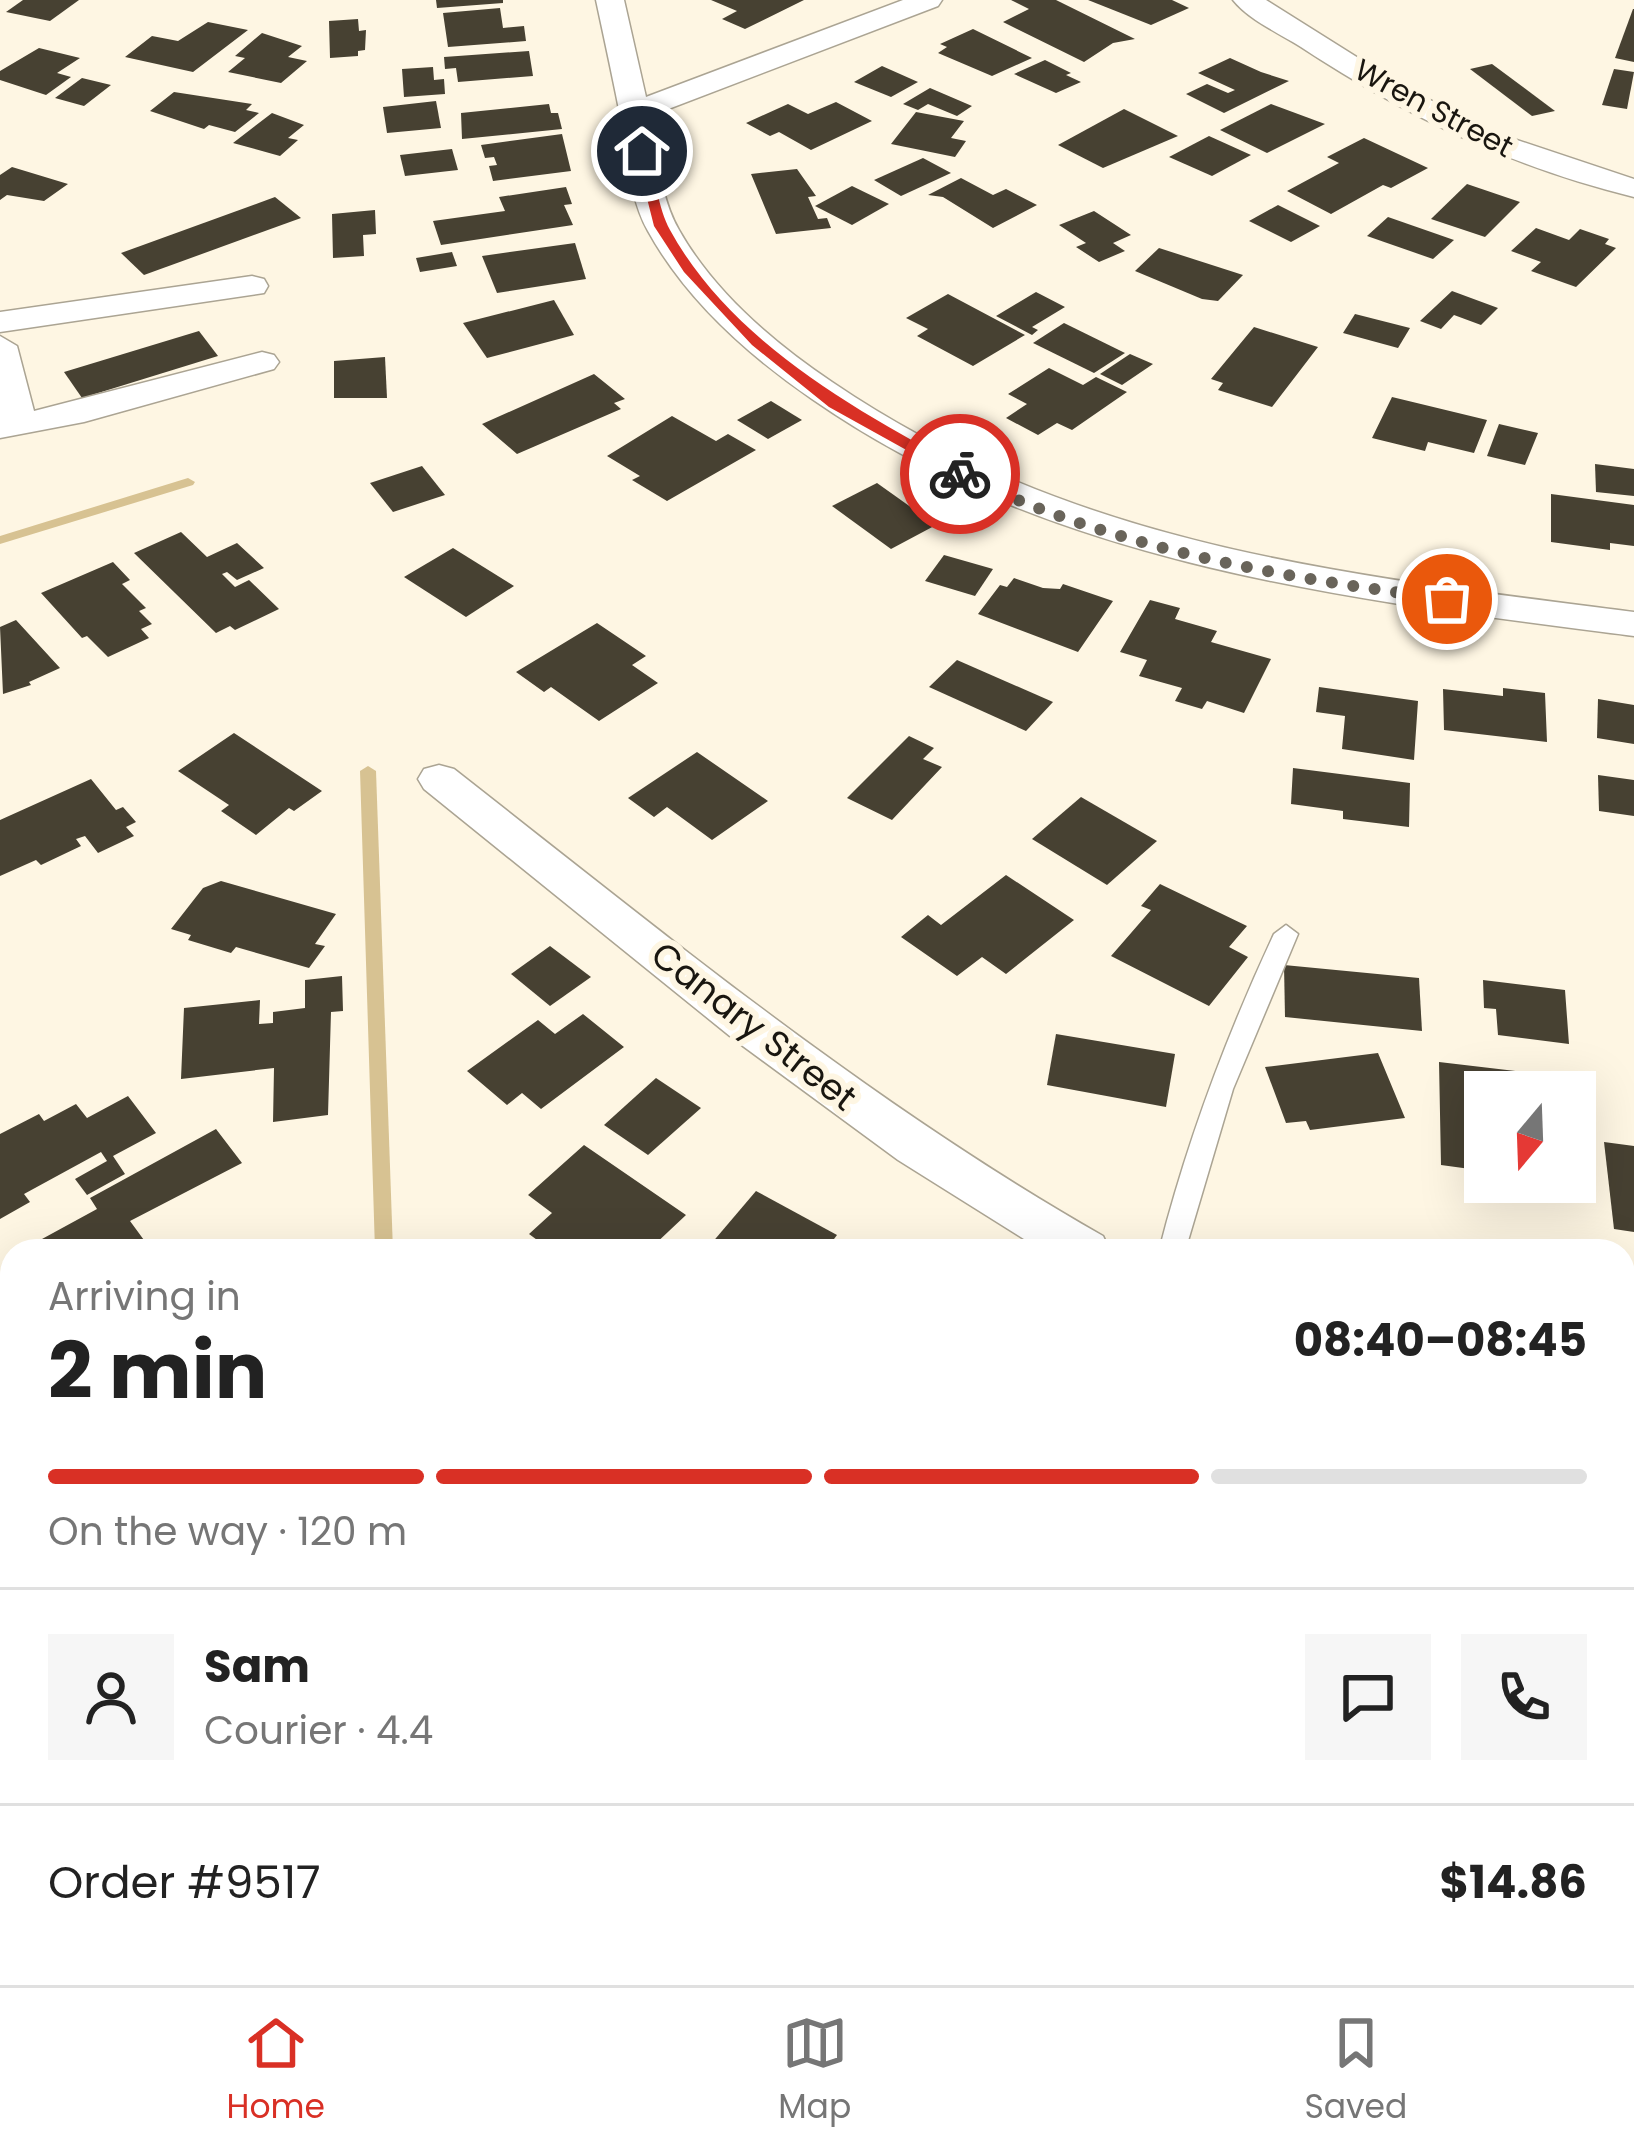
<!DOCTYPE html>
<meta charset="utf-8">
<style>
body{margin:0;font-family:Poppins,sans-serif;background:#f6f6f6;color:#222;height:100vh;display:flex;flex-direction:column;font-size:45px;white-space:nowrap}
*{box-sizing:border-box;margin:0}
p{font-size:39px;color:#767676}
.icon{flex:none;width:66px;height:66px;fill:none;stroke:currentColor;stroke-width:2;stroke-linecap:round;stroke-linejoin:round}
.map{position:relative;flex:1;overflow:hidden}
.panel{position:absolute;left:0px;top:1239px;width:1635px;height:747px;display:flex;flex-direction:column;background:#fff;border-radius:36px 36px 0 0;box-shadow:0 12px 48px #0002}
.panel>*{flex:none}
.needle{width:78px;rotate:199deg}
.fabs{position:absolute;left:1464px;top:1071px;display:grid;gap:24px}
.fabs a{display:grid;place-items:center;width:132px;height:132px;border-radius:0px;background:#fff;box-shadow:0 12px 48px #0002;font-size:60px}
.pin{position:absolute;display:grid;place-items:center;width:102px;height:102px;color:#fff;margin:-51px;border:6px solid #fff;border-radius:50%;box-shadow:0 3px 12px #0007}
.courier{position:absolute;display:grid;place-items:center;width:120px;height:120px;margin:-60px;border:9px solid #d93025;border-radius:50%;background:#fff;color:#222;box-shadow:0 3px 15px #0007}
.overview em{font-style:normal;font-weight:700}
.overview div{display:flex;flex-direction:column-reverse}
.overview{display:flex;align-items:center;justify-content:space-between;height:204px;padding:0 48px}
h1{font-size:78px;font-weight:700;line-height:90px}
.bar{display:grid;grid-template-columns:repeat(4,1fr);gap:18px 12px;align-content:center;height:144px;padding:0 48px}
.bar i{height:15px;border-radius:9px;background:#e0e0e0}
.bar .on{background:#d93025}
.bar p{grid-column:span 4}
.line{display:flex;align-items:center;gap:30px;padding:0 48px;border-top:3px solid #e0e0e0}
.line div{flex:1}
.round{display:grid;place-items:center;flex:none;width:126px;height:126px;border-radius:0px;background:#f6f6f6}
.tab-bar{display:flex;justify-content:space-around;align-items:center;height:168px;border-top:3px solid #e0e0e0;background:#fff;font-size:33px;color:#767676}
.tab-bar a{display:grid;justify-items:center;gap:6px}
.tab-bar .on{color:#d93025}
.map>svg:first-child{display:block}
</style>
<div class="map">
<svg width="1634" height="1985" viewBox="0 0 1634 1985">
<rect width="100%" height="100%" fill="#fef6e3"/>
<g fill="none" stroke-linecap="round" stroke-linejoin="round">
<g fill="#d7c292" fill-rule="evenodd">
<polygon points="188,478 195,482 193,485 0,544 0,536"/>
<polygon points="368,766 376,771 393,1251 375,1251 360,771"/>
<polygon points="408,1974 430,1974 431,1985 409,1985"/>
</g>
</g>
<g fill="#474132">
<polygon points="23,0 79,0 50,21 6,12"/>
<polygon points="436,0 503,0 503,3 437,8"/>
<polygon points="711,0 804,0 745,29 722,19 737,11"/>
<polygon points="1011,0 1056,0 1135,39 1113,43 1084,62 1003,22 1029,9"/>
<polygon points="1088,0 1172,0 1189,8 1151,25"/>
<polygon points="500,8 503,28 524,26 526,41 448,47 443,13"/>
<polygon points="1633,9 1634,9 1634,62 1615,58"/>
<polygon points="358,19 359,31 366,30 365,50 358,51 358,56 330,58 329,21"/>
<polygon points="208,22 248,30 193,72 125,57 152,36 178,41"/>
<polygon points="973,29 1032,58 992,76 938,53 947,47 940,44"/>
<polygon points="262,33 302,46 288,57 307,61 281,83 228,72 245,58 235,56"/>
<polygon points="39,48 80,58 57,73 71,77 46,95 0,80 0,71"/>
<polygon points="529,51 533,76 458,82 456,68 445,69 444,57"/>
<polygon points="1230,58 1261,72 1289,81 1224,113 1186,94 1207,84 1228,93 1235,90 1198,73"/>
<polygon points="1045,60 1071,73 1066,75 1081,82 1056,93 1014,74"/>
<polygon points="1492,64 1555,111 1532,116 1470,69"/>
<polygon points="882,66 918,82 891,97 854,82"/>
<polygon points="433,67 434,80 444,79 445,94 404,97 402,69"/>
<polygon points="1614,69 1634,72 1627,109 1602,105"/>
<polygon points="82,78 111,85 84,106 55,98"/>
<polygon points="930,88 972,106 957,116 928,104 918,110 903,104"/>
<polygon points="174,92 252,104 246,110 259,113 235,132 209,125 204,129 150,111"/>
<polygon points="436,101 441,128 387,133 383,107"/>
<polygon points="836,102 872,121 811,150 779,132 770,136 746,123 788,104 808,114"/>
<polygon points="549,104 551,113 558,113 562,129 462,139 461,113"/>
<polygon points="1271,104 1325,124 1267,153 1220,130"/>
<polygon points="1124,109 1178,136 1103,168 1058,145"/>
<polygon points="916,112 964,121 951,138 966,141 955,157 891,144"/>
<polygon points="272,113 304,125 288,138 298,140 280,156 233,143"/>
<polygon points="562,134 571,171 493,181 489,166 497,165 494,157 485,158 481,145"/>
<polygon points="1209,136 1251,155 1212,176 1169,157"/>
<polygon points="1364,138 1428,168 1391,188 1383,185 1331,214 1287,191 1339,163 1327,157"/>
<polygon points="452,149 458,170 405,176 400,155"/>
<polygon points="923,158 951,173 901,196 874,180"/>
<polygon points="12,167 68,184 44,201 7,195 0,200 0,175"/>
<polygon points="797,169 816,196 808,197 818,219 827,218 831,228 776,234 751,174"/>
<polygon points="961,178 993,195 1006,189 1037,205 993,228 943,197 928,195"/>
<polygon points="1467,184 1520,202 1485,237 1431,219"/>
<polygon points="852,186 889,204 852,225 815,206"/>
<polygon points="566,187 572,204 564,205 573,225 441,245 433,221 505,211 499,197"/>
<polygon points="275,197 301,218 144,275 121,253"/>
<polygon points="1278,205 1320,226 1291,242 1249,221"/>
<polygon points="375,210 376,234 363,235 364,256 333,258 332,214"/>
<polygon points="1094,211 1131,235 1113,243 1125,251 1099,262 1076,247 1086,243 1059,225"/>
<polygon points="1388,217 1454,240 1433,259 1367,236"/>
<polygon points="1536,228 1569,240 1580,229 1609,239 1605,244 1616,248 1576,287 1531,271 1541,262 1511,251"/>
<polygon points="575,243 586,279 497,293 482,256"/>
<polygon points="1159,248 1243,275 1218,301 1202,299 1135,271"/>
<polygon points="452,252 457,266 420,272 416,258"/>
<polygon points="1452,291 1498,308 1481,325 1454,315 1441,329 1420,321"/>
<polygon points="1036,292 1065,307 1032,327 1038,330 1032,335 996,316"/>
<polygon points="948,294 1025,335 973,366 917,336 928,329 906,318"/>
<polygon points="554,300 574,335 487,358 463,323"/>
<polygon points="1355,314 1410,328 1398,348 1343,333"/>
<polygon points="1064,323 1125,353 1094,373 1033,343"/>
<polygon points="1254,327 1318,347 1272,407 1218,390 1223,383 1211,379"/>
<polygon points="199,331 218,356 82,398 64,372"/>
<polygon points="1130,354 1153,364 1122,385 1100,374"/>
<polygon points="385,357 387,398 334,398 334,361"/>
<polygon points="1049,368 1083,385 1096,377 1127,392 1072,430 1057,423 1038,435 1006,418 1027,404 1008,394"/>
<polygon points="594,374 625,399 614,403 621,409 517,454 482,424"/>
<polygon points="1392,397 1487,420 1474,453 1428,442 1425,451 1372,438"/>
<polygon points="771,401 802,420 768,439 737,420"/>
<polygon points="672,416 716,441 728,434 756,450 667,501 632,480 640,476 607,456"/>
<polygon points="1499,424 1538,433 1525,465 1487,456"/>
<polygon points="1595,464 1634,469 1634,496 1596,492"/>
<polygon points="422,466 445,495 393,512 370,483"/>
<polygon points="877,483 936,525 891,549 832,506"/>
<polygon points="1551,494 1634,505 1634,546 1610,543 1610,550 1551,542"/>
<polygon points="181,532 207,557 237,543 264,568 237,580 227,572 222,574 235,587 249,580 279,609 235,630 230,626 216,633 134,553"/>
<polygon points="453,548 514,586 466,617 404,577"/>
<polygon points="944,555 993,569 975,596 925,581"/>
<polygon points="113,562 130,580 122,584 146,608 139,611 152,624 141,629 149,638 108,657 87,636 82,638 41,593"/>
<polygon points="1014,578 1043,588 1060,589 1063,584 1113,601 1078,652 978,614 1000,585 1007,587"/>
<polygon points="1150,600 1180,608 1175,619 1217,631 1211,642 1271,659 1244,713 1207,701 1202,709 1175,701 1182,688 1139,676 1147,660 1120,652"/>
<polygon points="16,620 60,668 29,682 31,685 3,694 0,627"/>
<polygon points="597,623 646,656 632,665 658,683 599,721 551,687 544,692 516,672"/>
<polygon points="957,660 1053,702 1026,731 929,687"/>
<polygon points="1319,687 1418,701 1414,760 1342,749 1345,716 1316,712"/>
<polygon points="1503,688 1545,693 1547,742 1444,730 1443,689 1503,696"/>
<polygon points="1598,699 1634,705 1634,744 1597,738"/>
<polygon points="234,733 322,791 294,811 289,808 256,835 221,811 229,805 178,771"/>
<polygon points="909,736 934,748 923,759 942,767 892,820 847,798"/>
<polygon points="697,752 768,801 712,840 667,807 654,817 628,798"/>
<polygon points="1293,768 1410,783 1409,827 1343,819 1343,811 1291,804"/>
<polygon points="1598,775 1634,780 1634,816 1599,811"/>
<polygon points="91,779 116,810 123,807 136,822 126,827 134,836 98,853 85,836 76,839 81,846 41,865 36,860 0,876 0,820"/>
<polygon points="1081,797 1157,841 1107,885 1032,839"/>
<polygon points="1006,875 1074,920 1006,974 982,957 957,976 901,937 928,915 941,925"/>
<polygon points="221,881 336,914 315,944 325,946 309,968 236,947 231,953 188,940 191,935 171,929 203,888"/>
<polygon points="1160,884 1247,926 1229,947 1248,957 1209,1006 1111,956 1151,910 1141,906"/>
<polygon points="550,946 591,977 550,1006 511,974"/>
<polygon points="1284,965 1419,978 1422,1031 1285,1017"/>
<polygon points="342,976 343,1011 331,1012 328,1115 273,1122 274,1068 181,1079 184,1008 260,1000 259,1024 273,1023 273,1012 305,1008 305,980"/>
<polygon points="1483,980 1565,990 1569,1044 1498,1035 1496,1009 1484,1008"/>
<polygon points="583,1014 624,1047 541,1109 522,1093 507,1105 467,1071 538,1020 555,1034"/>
<polygon points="1056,1034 1175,1054 1166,1107 1047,1085"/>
<polygon points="1378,1053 1405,1118 1310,1130 1306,1121 1286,1123 1265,1067"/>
<polygon points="1439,1062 1549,1075 1550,1092 1485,1092 1485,1171 1441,1165"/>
<polygon points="656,1078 701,1108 648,1155 604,1125"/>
<polygon points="128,1096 156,1133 113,1156 125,1174 87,1195 75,1179 107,1161 101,1152 24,1194 30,1202 0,1219 0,1134 39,1114 44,1121 76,1104 87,1118"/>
<polygon points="216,1129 242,1163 130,1221 152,1251 20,1251 97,1209 90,1198"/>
<polygon points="1604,1142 1634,1146 1634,1232 1614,1229"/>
<polygon points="584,1145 686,1215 652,1247 643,1241 633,1251 606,1251 591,1240 580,1251 552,1251 529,1234 552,1213 528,1195"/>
<polygon points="756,1191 837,1235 825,1251 705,1251"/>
<polygon points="1623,1470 1634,1472 1634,1572 1623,1570"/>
<polygon points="111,1974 237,1974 219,1985 92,1985"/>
<polygon points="769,1974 811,1974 801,1985 780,1985"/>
<polygon points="944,1974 992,1974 1004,1985 935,1985"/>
</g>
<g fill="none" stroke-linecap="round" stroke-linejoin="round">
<g stroke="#aba493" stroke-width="3">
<path id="lane" d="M1286 925 1298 934 1233 1089 1185 1251H1159C1187 1141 1226 1037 1274 934Z"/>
</g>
<g stroke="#aba493" stroke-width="3">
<g id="street">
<path d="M596 0H624L646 97 903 0H942L938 6 650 116C657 153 660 197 679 230 714 292 774 343 832 382 1077 549 1348 575 1634 612V636C1348 599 1054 567 812 399 748 355 686 300 648 231 630 199 628 160 622 125 614 83 605 42 596 0Z"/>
<path d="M1233 0H1266L1398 83 1487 130 1634 179V197C1511 167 1406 116 1301 47 1279 33 1249 20 1233 0Z"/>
<polygon points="252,276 264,279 268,286 264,293 0,332 0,312"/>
<polygon points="0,336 17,346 34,411 262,352 274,355 279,362 274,369 84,422 0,438"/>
<path d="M439 765 454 769C665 934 869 1103 1103 1236L1110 1251H1043L898 1160 736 1041 424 789 418 779 424 769Z"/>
<polygon points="1623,1327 1634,1328 1634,1372 1623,1371"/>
</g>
</g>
<use href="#lane" fill="#fff" fill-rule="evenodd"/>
<use href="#street" fill="#fff" fill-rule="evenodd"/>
</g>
<path fill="#d93025" d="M642 147 648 151C655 176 658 208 670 230 732 343 858 411 966 470V477H955L829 407 752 345 684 272 654 226 635 151Z"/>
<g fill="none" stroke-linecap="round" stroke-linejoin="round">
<path stroke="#69645a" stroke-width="12" stroke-dasharray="0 21.6" d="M960 474C1109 548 1283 578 1447 599"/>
</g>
<g text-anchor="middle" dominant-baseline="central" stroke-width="12" stroke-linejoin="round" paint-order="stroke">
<g font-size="30" fill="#191610" stroke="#fef6e3">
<text transform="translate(1434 108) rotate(28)">Wren Street</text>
</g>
<g font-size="36" fill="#191610" stroke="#fef6e3">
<text transform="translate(754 1026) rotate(38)">Canary Street</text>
</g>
</g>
</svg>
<div class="fabs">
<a><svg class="needle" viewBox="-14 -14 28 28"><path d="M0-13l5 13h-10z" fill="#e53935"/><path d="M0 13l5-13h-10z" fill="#767676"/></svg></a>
</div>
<div class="pin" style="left:1447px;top:599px;background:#ea580c"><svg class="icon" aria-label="bag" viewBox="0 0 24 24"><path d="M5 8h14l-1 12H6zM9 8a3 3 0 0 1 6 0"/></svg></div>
<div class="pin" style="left:642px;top:151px;background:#1f2937"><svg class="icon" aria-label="home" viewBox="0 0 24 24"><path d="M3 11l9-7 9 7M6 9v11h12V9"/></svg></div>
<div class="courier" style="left:960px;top:474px"><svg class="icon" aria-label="bike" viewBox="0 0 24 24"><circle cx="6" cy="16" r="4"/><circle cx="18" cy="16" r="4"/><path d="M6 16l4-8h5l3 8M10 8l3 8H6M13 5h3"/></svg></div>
<section class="panel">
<div class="overview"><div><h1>2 min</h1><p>Arriving in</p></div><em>08:40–08:45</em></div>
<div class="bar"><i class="on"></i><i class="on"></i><i class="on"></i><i></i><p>On the way · 120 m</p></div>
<div class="line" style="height:216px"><a class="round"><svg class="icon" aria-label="person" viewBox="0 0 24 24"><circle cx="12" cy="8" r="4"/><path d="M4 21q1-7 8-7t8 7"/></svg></a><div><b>Sam</b><p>Courier · 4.4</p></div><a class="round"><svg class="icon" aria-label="chat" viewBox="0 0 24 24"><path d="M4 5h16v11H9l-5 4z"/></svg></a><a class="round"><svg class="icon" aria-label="phone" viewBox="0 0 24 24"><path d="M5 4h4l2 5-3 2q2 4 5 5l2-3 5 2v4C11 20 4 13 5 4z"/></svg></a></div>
<div class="line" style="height:156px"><div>Order #9517</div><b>$14.86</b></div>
</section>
</div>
<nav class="tab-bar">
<a class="on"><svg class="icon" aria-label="home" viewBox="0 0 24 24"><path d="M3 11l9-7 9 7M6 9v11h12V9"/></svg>Home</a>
<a><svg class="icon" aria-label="map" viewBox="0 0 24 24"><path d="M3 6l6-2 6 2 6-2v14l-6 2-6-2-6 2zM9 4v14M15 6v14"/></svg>Map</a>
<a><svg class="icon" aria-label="saved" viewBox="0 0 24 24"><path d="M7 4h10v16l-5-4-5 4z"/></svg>Saved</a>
</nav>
